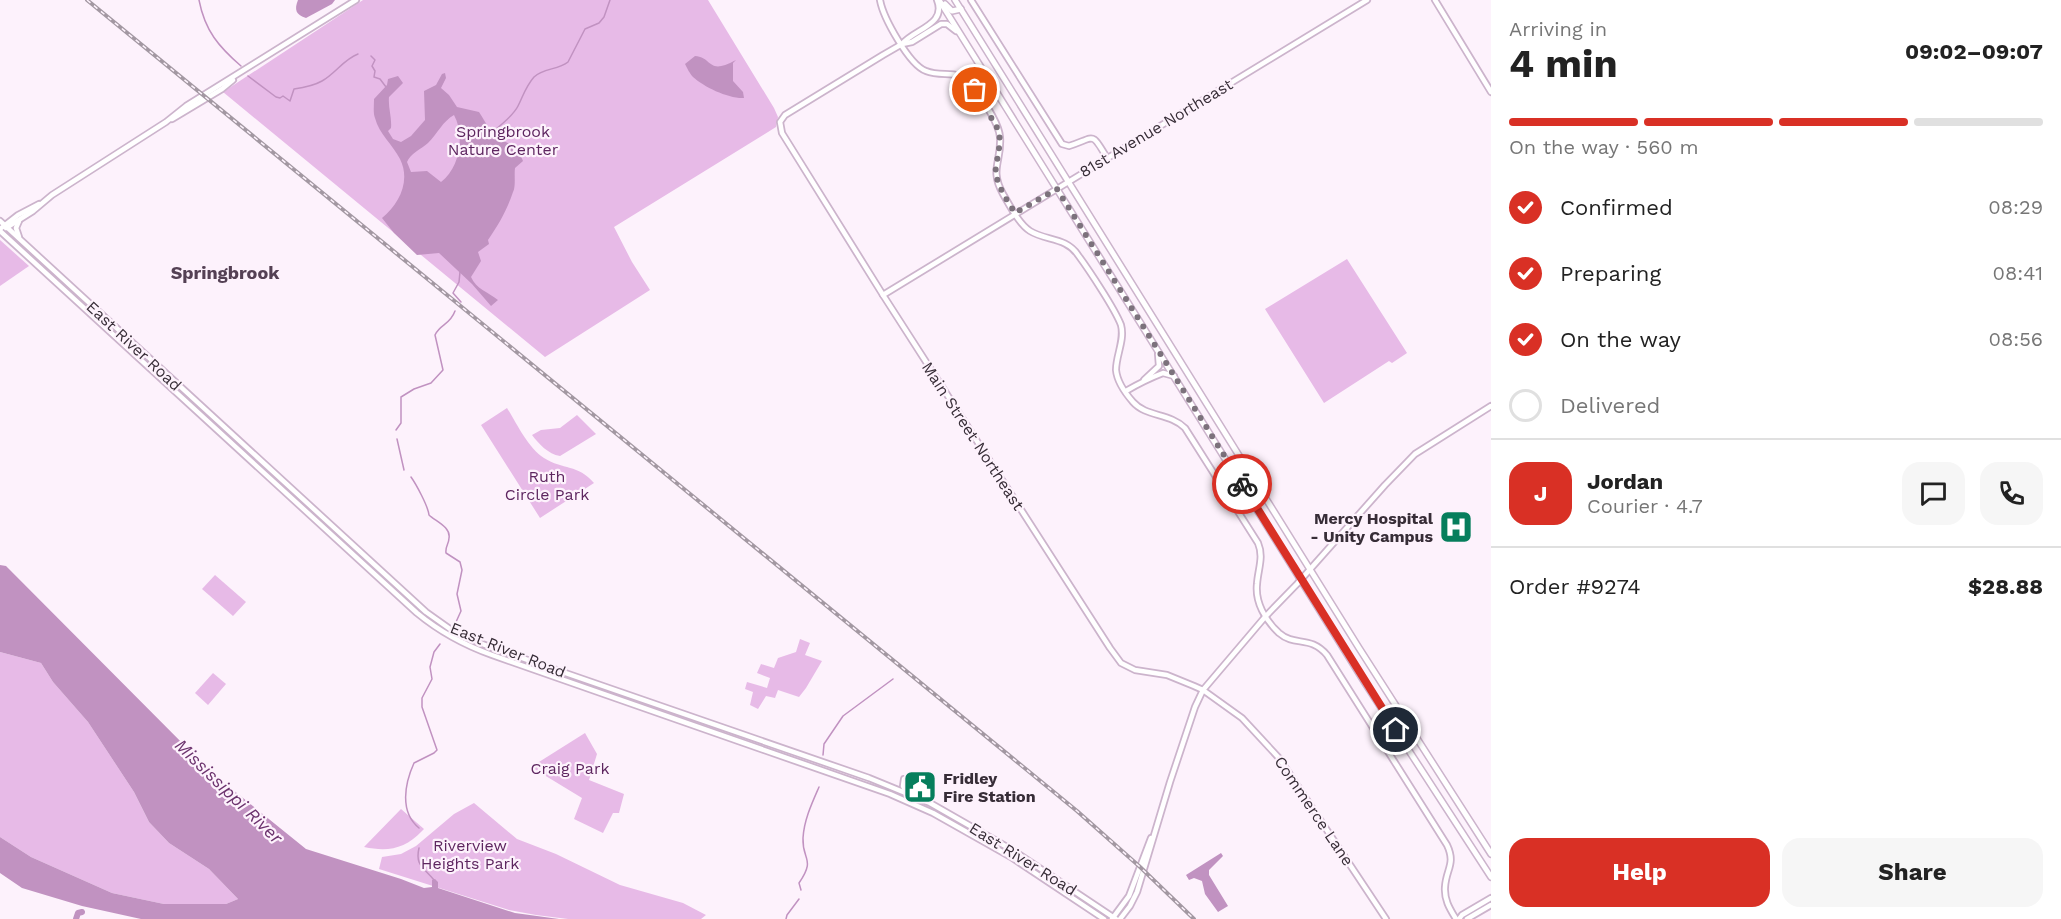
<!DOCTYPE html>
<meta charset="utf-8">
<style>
body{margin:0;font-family:"Work Sans",sans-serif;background:#f6f6f6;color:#222;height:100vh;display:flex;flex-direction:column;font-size:22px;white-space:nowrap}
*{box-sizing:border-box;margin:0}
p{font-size:20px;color:#767676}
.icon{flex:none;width:33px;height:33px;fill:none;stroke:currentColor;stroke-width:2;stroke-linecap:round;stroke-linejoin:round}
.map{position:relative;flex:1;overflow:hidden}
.side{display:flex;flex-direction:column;background:#fff;width:570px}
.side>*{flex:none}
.pin{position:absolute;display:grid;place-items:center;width:51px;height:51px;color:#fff;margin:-26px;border:3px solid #fff;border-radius:50%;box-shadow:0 2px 6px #0007}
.courier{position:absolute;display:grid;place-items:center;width:60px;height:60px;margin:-30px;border:4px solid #d93025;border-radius:50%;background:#fff;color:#222;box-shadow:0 2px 8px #0007}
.head em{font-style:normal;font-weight:700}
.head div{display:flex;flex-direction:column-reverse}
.head{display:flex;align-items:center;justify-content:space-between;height:102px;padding:0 18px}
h1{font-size:39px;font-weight:700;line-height:45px}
.bar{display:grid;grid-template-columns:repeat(4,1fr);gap:9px 6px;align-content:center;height:72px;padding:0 18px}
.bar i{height:8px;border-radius:4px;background:#e0e0e0}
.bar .selected{background:#d93025}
.bar p{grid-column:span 4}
.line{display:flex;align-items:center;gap:15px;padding:0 18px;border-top:2px solid #e0e0e0}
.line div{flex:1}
.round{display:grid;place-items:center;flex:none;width:63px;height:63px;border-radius:18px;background:#f6f6f6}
ol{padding:0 18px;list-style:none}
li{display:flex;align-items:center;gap:18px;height:66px}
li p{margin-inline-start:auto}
li .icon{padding:6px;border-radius:50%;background:#d93025;color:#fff;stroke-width:4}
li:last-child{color:#767676}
li i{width:33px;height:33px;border:3px solid #e0e0e0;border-radius:50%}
.action{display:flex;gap:12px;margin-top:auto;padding:12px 18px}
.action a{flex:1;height:69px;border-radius:18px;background:#d93025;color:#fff;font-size:24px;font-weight:700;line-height:69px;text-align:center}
.action a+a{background:#f6f6f6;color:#222}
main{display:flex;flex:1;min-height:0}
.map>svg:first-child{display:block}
</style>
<main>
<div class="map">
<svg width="1491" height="919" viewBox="0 0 1491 919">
<rect width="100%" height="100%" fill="#fdf2fc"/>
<g fill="#e7bae7">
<polygon points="363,0 708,0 774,108 778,117 776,127 614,227 632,262 650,290 545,357 223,92"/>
<polygon points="0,240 29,266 0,286"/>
<polygon points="1347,259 1407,353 1392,363 1389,361 1324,403 1265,309"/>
<path d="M507 408C517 424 528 448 544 458 563 470 578 464 594 483L540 518 481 425Z"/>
<path d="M577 415 596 434 560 456C548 454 539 444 532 435L541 430 560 428Z"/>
<polygon points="215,575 246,602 233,616 202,589"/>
<polygon points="800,639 810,643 805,655 822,661 806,688 799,697 778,690 775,698 766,696 758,709 750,705 753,692 745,689 747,682 767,688 770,678 757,673 761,664 774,668 778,658 796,652"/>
<polygon points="0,652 41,663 53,682 88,722 134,792 149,822 169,843 209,869 238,899 226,904 164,904 112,893 31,857 0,837"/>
<polygon points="213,673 226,684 208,705 195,693"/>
<polygon points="585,733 597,754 589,780 624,794 619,813 613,813 603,833 574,819 582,798 531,767"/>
<polygon points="474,803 517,839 556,854 620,885 683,903 706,915 701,919 568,919 536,915 509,910 379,869 382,857 401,854 416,846 454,814"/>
<path d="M401 809 424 829 422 831C405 849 388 852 364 847Z"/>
</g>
<g fill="#c192c1" fill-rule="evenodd">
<path d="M298 0H335L332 4 306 18C296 15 294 10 298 0Z"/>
<path d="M695 56C713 57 707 76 736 60L733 63V81L743 92 744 98C729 99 704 87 693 77 690 74 687 68 685 64Z"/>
<path d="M445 73 446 78 441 88 449 95 457 107 479 112C483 118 487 126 492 132 504 146 515 139 523 161L515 168C514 175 516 186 513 192 507 210 499 224 488 240L489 244 478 252 481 261 471 277C476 289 488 292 498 300L491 306 472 284 439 253 417 255 394 233 382 218C399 204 411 181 400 159 393 145 379 134 375 118 373 113 374 106 374 99L387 85 388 79 398 76 403 83 389 97C388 108 392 117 391 128L388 131 393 139 401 142 411 136 425 120 424 91 436 85 442 74ZM454 115C465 135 460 168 441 182L427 171 411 172 407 162C410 154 421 149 428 143 437 134 443 121 454 115Z"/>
<polygon points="0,565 6,566 212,773 306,849 401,879 424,888 432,887 432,880 435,879 438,882 438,888 515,913 559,919 141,919 82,906 22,888 0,873 0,837 31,857 112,893 164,904 226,904 238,899 209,869 169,843 149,822 134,792 88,722 53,682 41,663 0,652"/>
<polygon points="1221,853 1223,856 1209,870 1209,875 1228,906 1218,912 1205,894 1202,881 1194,878 1189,880 1186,875"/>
</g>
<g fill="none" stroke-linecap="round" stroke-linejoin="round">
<g stroke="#c192c1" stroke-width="1.5">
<path d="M199 0C205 31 219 47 241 66"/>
<polyline points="371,56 375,60 372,66 375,71 374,77 380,79 386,87"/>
<path d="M248 76 276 97 280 98 283 96 290 101 294 89C301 88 315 85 322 81 335 74 344 59 358 54"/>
<path d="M491 133C500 126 513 116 518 106 523 96 526 86 534 77 543 68 558 70 568 62L585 29 599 23 604 17 610 0"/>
<polyline points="460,272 459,282 453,293 461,302"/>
<path d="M396 430 401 423V397L414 389 431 383 443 370 435 335C440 324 450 325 455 311"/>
<polyline points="397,439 404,470"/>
<path d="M411 477C416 484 428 506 429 515 435 521 451 527 449 538 449 544 445 546 446 553L460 562 462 570 457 594 461 611 456 622"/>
<polyline points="823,755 824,744 843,716 893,679"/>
<path d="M419 828C399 812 405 783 414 763L434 753 437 750 422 707V698L432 679 430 667 434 652 440 644"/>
<path d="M419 848C415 865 423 867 434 880"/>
<path d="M801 890 799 883C816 858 802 861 803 838 804 820 812 803 819 787"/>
<polyline points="786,919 787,915 799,899"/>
</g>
<polyline stroke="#c192c1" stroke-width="6" points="76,919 78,913 82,912"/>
<g stroke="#ccb4cc" stroke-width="8">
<g id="secondary">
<path d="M880 0C883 17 909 65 926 71 943 78 959 68 972 85 981 97 999 123 1000 137 1002 161 989 169 1003 194 1010 206 1019 224 1030 231 1046 241 1066 237 1078 255 1089 270 1115 309 1121 325 1125 340 1116 355 1116 370 1117 381 1126 394 1133 402 1146 417 1170 413 1185 428L1258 543C1264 557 1258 569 1257 584 1255 602 1265 620 1279 633 1295 647 1310 635 1327 655L1447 845C1456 864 1446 869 1445 887 1444 900 1450 909 1456 919"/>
<path d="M971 0 1062 144 1069 146C1095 138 1091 130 1107 158"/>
<polyline points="1435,0 1491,92"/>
<polyline points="956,31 947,24 941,24 912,42 902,44 883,55 785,115 780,122 782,133 883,295 1110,648 1121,663 1135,670 1167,675 1194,686 1203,690 1242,718 1279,758 1386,919"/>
<path d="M902 44C914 29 947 25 937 0"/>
<polyline points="172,119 222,89 233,80"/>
<polyline points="0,221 426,612 457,634 490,647 869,778 930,803 1014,851 1116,919"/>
<polyline points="6,228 33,211 52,195 166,122 186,106 356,0"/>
<polyline points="0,229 18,215 39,204"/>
<path d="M0 231 417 613C440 632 464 645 492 655L890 794 933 813 1011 857 1104 919"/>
<polyline points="19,237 16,228 19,221"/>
<polyline points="883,295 1367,0"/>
<polyline points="1144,380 1159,366 1158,354"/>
<path d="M1126 391C1138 384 1150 378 1163 373L1174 376"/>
<polyline points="904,779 903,786 906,792"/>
<polyline points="1112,919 1129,896 1151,838"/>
<polyline points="1120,919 1130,906 1137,892 1170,782 1195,707 1203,690 1265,617 1297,584 1385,485 1415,454 1491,406"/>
<polyline points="1459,919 1462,915 1491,898"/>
<polyline points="1467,919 1491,905"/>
</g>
</g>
<g stroke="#ccb4cc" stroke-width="8">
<g id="primary">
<polyline points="939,0 1365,683 1491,877"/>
<polyline points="955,0 1359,648 1491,854"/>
<polyline points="945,4 952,11 961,9"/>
</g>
</g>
<use href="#secondary" stroke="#fff" stroke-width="4.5"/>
<use href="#primary" stroke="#fff" stroke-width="5"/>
<g stroke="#a398a2" stroke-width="4">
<polyline id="rail" points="87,0 1077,811 1139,866 1194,919"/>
</g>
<use href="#rail" stroke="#fdf2fc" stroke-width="1.5" stroke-dasharray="4.5" stroke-linecap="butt"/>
</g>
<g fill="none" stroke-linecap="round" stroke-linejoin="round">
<polyline stroke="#7c727c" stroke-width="6" stroke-dasharray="0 10.8" points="975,90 999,131 1000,142 995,174 1003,194 1015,213 1057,189 1242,484"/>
<polyline stroke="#d93025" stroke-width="8" points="1242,484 1396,730"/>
</g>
<defs>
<g id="hospital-square" transform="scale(1.725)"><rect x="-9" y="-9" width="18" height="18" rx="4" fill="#067e5c" stroke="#fdf2fc"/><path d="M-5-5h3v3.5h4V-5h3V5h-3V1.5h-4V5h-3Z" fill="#fff"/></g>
<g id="civic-square" transform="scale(1.725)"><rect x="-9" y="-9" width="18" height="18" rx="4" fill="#067e5c" stroke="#fdf2fc"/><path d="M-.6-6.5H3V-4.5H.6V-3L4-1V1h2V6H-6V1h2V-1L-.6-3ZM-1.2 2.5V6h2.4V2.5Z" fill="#fff"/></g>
</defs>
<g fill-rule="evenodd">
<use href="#hospital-square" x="1456" y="527"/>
<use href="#civic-square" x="920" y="787"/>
</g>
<g text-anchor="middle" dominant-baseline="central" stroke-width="4.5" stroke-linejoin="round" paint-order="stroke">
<g font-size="16" fill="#372d37" stroke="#fdf2fc">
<text transform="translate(1156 128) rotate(-31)">81st Avenue Northeast</text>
<text transform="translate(134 346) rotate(43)">East River Road</text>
<text transform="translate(973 436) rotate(57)">Main Street Northeast</text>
<text transform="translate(508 650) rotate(22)">East River Road</text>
<text transform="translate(1314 811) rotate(56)">Commerce Lane</text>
<text transform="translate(1023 859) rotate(32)">East River Road</text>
</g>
<g font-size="16" fill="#5e2660" stroke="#fdf2fc">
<text x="503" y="131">Springbrook<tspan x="503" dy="18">Nature Center</tspan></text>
<text x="547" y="476">Ruth<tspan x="547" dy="18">Circle Park</tspan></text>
<text x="570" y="768">Craig Park</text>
<text x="470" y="845">Riverview<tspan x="470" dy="18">Heights Park</tspan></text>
</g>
<g font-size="16" font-weight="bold" fill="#372d37" stroke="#fdf2fc" text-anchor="end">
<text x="1433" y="518">Mercy Hospital<tspan x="1433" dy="18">- Unity Campus</tspan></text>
<text x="943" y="778" text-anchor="start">Fridley<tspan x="943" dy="18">Fire Station</tspan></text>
</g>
<g font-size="18" font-weight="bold" fill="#544054" stroke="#fdf2fc">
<text x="225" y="272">Springbrook</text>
</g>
<g font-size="18" font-style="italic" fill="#6c336e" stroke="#fdf2fc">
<text transform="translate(229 791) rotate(44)">Mississippi River</text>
</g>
</g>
</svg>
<div class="pin" style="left:975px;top:90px;background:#ea580c"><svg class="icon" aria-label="bag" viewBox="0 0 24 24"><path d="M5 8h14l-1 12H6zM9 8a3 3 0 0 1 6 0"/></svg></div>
<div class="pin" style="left:1396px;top:730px;background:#1f2937"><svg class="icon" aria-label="home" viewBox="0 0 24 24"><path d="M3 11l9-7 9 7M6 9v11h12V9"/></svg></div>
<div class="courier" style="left:1242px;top:484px"><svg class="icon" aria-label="bike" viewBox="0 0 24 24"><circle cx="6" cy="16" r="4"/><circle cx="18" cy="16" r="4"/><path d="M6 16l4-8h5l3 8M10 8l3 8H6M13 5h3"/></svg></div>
</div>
<section class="side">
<div class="head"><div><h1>4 min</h1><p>Arriving in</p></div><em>09:02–09:07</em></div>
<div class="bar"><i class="selected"></i><i class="selected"></i><i class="selected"></i><i></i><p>On the way · 560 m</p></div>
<ol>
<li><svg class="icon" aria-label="check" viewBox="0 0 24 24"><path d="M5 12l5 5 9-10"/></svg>Confirmed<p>08:29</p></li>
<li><svg class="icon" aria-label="check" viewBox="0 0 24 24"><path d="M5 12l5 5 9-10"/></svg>Preparing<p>08:41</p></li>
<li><svg class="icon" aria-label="check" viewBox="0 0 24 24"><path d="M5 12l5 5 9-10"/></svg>On the way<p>08:56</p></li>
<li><i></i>Delivered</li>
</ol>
<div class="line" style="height:108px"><b class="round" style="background:#d93025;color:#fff">J</b><div><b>Jordan</b><p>Courier · 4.7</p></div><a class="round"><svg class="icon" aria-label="chat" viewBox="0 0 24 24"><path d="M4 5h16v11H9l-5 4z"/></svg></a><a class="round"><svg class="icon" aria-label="phone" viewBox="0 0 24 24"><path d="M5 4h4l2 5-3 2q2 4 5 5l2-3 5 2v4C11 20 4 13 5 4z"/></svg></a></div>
<div class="line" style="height:78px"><div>Order #9274</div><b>$28.88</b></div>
<div class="action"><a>Help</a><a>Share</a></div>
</section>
</main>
